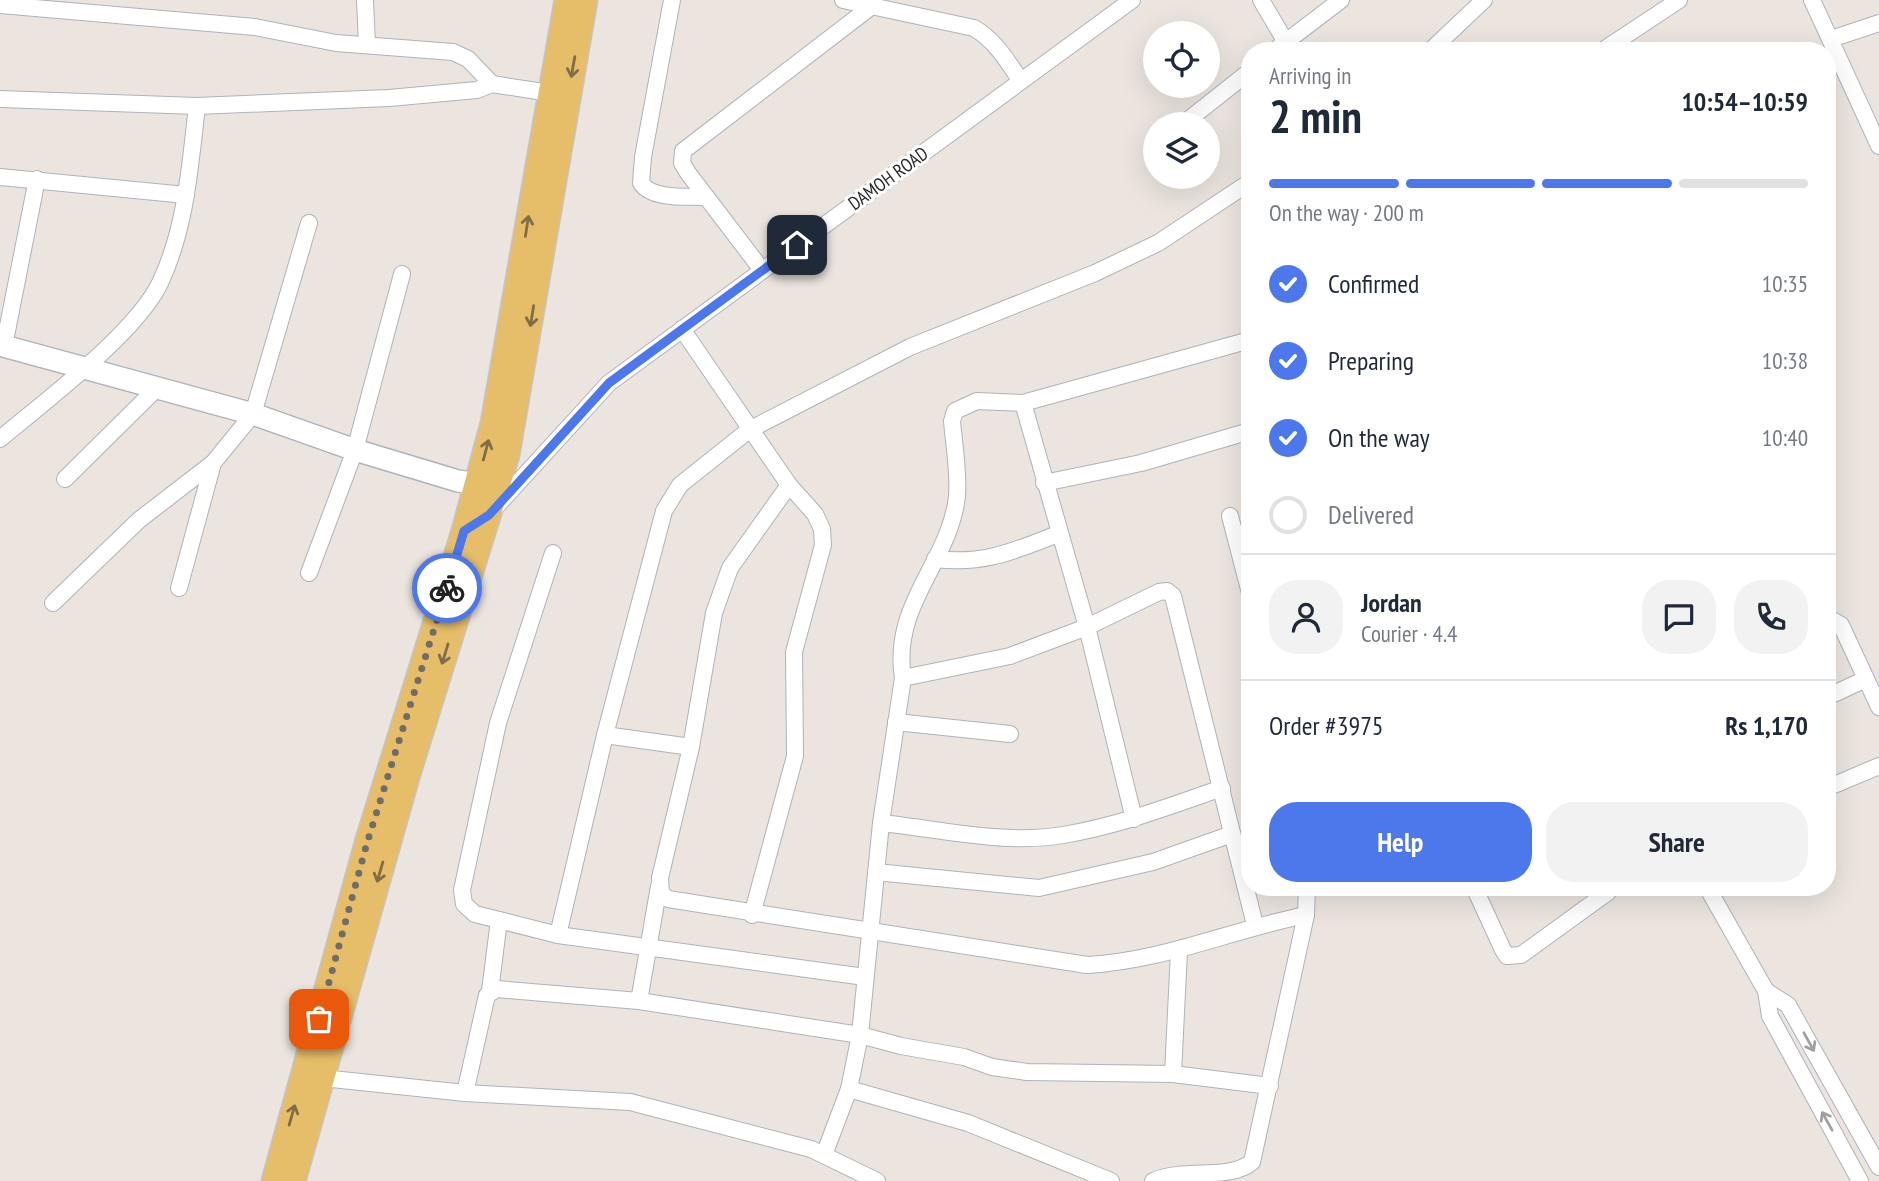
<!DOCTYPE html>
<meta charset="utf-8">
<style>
body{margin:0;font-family:"PT Sans Narrow",sans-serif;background:#f2f2f3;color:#1f2937;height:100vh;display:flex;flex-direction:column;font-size:26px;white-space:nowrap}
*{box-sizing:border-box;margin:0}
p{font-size:23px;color:#747a83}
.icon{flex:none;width:38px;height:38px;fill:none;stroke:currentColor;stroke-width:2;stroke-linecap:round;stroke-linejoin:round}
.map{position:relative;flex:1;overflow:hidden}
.drawer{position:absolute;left:1241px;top:42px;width:595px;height:854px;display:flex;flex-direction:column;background:#fff;border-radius:28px;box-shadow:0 7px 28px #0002}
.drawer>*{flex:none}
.buttons{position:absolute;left:1143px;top:21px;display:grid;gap:14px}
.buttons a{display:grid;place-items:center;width:77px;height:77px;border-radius:50%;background:#fff;box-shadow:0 7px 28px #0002;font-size:35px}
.pin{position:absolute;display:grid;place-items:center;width:60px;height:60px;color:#fff;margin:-30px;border-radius:14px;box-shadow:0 4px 10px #0006}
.courier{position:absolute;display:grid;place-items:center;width:70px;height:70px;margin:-35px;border:5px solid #4c78ec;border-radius:50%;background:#fff;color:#222;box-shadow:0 2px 9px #0007}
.headline em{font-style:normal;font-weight:700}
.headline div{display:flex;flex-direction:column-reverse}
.headline{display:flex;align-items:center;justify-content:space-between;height:119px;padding:0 28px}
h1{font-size:46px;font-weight:700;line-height:52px}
.bar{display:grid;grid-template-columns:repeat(4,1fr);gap:10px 7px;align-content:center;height:84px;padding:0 28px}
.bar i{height:9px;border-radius:5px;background:#e0e1e3}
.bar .active{background:#4c78ec}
.bar p{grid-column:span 4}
.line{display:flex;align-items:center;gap:18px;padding:0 28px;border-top:2px solid #e0e1e3}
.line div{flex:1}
.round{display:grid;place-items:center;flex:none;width:74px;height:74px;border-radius:28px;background:#f2f2f3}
ol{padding:0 28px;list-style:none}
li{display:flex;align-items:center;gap:21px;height:77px}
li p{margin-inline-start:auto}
li .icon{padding:7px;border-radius:50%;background:#4c78ec;color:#fff;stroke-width:4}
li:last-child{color:#747a83}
li i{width:38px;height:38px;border:4px solid #e0e1e3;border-radius:50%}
.action{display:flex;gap:14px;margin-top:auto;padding:14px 28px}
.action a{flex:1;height:80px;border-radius:28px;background:#4c78ec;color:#fff;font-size:28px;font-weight:700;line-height:80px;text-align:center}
.action a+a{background:#f2f2f3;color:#1f2937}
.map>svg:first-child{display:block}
</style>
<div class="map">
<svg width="1879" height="1181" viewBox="0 0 1879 1181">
<rect width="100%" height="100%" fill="#ece5df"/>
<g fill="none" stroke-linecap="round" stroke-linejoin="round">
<g stroke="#afb2bb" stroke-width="18">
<g id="street">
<polyline points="365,0 367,45"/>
<path d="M672 0 643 157 641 183C652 200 688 196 706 197"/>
<path d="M843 0 974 28C996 41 1007 61 1021 81"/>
<polyline points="1261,0 1290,49"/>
<polyline points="1812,0 1879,146"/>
<polyline points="0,5 255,27 336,43 453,52 468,59 492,84"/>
<polyline points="1831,39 1879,23"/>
<polyline points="1274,51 1341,0"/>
<polyline points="1430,51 1484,0"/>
<polyline points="1602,51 1679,0"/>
<polyline points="0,99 197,106 389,98 477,90 492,84 550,93"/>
<polyline points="1183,124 1250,71"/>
<polyline points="0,177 186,195"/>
<polyline points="762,270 688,173 682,163 683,151 872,6"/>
<polyline points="682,329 789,485 815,514 822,529 823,545 794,652 795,756 752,915"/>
<polyline points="4,346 37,179"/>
<polyline points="1023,403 1087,627 1134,819"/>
<path d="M0 439C44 402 136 333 160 283 186 228 190 166 197 106"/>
<polyline points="65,479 158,387"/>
<polyline points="1044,483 1141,463 1250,431"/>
<path d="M789 485 730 568 714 613 691 747 660 878 661 893 668 899 1087 965C1163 961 1231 930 1306 915"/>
<polyline points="494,509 609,383 1132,0"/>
<polyline points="1230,516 1250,593"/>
<polyline points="553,553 498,723 462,890 464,904 475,914 558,935 865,977"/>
<path d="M935 559C984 565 1014 551 1058 534"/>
<polyline points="309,573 355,450 402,274"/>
<polyline points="179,588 213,463"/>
<polyline points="53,603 139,520 213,463 253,414 309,223"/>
<polyline points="1827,617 1841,625 1879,707"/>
<polyline points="903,678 1010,656 1087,627 1159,592 1167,591 1173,596 1255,925"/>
<polyline points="1827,697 1866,679"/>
<polyline points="896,722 1010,734"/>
<polyline points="605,735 691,747"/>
<polyline points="1827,788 1879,766"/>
<path d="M881 823C939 829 1005 845 1063 835 1118 826 1170 806 1222 788"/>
<polyline points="876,872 1039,888 1153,862 1232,834"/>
<polyline points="1474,887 1503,950 1507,956 1521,955 1608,892"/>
<polyline points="1707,887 1766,991 1770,1016 1860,1181"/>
<polyline points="558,935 605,735 664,511 680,485 749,430 910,347 1095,273 1158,243 1250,182"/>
<polyline points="490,991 499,920"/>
<polyline points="1766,991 1788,1005 1879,1167"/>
<polyline points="639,1001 659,886"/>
<polyline points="1173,1074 1179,951"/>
<polyline points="313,1077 465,1093 630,1102 811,1149 877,1181"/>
<polyline points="849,1089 968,1123 1111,1181"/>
<polyline points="465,1093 487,995 497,989 639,1001 860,1035 901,1046 964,1057 992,1067 1027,1072 1173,1074 1270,1086"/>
<path d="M824 1155 849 1089 860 1035 881 823 903 678C891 604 950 562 957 496 959 472 954 445 952 421L955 411 977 401 1023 403 1250 340"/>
<path d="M1153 1181C1186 1167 1229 1181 1252 1162L1306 915 1307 887"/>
</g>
</g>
<g stroke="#afb2bb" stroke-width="24">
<polyline id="secondary" points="0,345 253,414 355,450 458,481 491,486"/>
</g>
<g stroke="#c4c4c4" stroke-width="27">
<g id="primary">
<polyline points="274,1181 367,843 464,531 493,423 567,0"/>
<polyline points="293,1181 407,777 507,455 585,0"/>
</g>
</g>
<use href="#street" stroke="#fff" stroke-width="16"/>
<use href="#secondary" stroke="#fff" stroke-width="21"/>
<use href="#primary" stroke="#e6be6a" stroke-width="24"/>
</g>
<defs><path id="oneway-shaft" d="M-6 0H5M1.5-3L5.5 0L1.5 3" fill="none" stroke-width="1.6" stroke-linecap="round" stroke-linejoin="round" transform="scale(1.75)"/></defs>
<g stroke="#7f6d47">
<use href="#oneway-shaft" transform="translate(573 67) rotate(100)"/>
<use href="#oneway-shaft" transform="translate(527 226) rotate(-81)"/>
<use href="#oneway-shaft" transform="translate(532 316) rotate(99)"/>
<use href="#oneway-shaft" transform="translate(486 450) rotate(-75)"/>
<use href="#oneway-shaft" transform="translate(445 654) rotate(107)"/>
<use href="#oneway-shaft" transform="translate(380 872) rotate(106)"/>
<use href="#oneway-shaft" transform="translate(292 1115) rotate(-74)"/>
</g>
<g stroke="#a0a0a0">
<use href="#oneway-shaft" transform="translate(1809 1042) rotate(61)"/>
<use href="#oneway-shaft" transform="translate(1827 1121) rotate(-119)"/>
</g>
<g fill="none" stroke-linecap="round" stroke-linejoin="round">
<polyline stroke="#6f6c6a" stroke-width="7" stroke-dasharray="0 12.6" points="319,1019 367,843 447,588"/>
<polyline stroke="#4c78ec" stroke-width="9" points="447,588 464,531 489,515 609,383 797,245"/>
</g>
<g text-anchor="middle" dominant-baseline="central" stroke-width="6" stroke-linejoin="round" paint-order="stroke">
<g font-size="19" fill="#2b2b2b" stroke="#fff">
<text transform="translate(888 178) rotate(-36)">DAMOH ROAD</text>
</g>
</g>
</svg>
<div class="buttons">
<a><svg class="icon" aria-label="locate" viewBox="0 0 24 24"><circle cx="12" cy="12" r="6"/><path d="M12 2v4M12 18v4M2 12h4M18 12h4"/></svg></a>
<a><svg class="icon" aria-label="layers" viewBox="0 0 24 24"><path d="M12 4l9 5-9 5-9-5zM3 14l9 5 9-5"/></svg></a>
</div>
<div class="pin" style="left:319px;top:1019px;background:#ea580c"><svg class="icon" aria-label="bag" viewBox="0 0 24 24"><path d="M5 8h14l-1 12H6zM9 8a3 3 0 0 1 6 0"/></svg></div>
<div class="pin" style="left:797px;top:245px;background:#1f2937"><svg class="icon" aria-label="home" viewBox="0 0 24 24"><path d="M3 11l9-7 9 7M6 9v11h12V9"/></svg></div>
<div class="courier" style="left:447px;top:588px"><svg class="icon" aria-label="bike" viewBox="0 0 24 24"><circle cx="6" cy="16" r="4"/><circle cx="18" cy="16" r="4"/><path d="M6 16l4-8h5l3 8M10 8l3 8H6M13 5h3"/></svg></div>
<section class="drawer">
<div class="headline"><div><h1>2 min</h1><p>Arriving in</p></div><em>10:54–10:59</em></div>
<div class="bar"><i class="active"></i><i class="active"></i><i class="active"></i><i></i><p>On the way · 200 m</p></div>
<ol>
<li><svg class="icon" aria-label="check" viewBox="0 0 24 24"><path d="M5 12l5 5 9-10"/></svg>Confirmed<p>10:35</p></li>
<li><svg class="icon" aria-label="check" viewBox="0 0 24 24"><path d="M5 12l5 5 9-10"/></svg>Preparing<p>10:38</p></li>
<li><svg class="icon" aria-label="check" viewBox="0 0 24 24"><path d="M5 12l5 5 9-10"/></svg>On the way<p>10:40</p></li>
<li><i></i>Delivered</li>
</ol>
<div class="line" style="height:126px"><a class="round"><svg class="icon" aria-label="person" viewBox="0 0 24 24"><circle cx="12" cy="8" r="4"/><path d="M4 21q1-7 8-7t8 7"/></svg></a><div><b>Jordan</b><p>Courier · 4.4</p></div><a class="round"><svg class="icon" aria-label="chat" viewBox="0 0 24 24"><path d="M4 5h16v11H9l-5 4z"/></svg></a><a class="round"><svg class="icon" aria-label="phone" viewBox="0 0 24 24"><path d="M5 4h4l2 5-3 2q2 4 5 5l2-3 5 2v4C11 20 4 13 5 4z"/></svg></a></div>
<div class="line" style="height:91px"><div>Order #3975</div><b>Rs 1,170</b></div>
<div class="action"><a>Help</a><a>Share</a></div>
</section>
</div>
